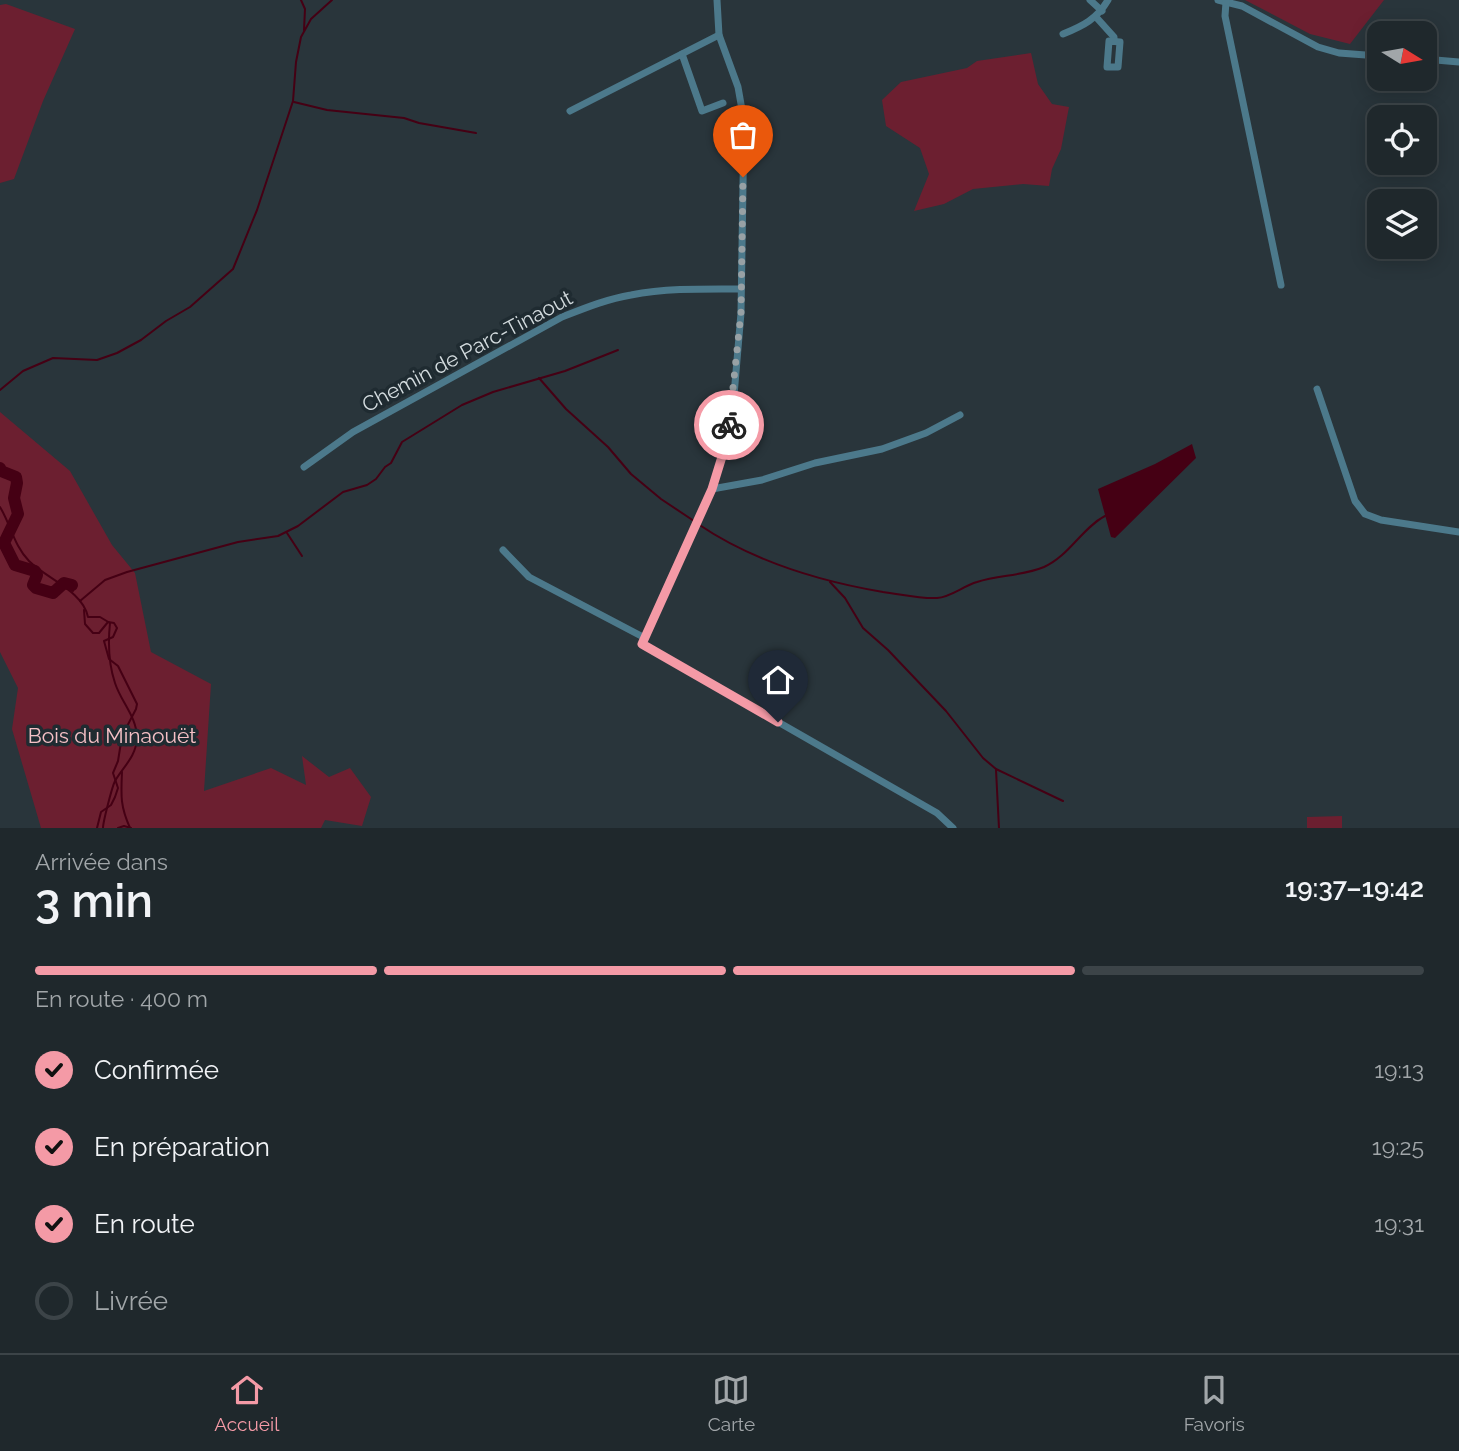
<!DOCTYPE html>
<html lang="fr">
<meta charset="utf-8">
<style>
body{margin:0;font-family:Raleway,sans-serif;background:#273034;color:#f1f3f6;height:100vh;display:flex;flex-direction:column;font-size:26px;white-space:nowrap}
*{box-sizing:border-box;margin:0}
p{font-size:23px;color:#a1a6a9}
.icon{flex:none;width:38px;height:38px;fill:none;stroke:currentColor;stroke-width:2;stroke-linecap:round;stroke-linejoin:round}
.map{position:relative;height:828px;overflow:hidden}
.side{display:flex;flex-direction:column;background:#1f282c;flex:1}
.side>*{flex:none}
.needle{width:46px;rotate:101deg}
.tools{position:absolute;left:1367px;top:21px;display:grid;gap:14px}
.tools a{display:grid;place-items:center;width:70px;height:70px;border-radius:14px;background:#1f282c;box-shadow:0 4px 18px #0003,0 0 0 2px #3c4448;font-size:35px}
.pin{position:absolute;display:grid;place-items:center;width:60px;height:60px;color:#fff;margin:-72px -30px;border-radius:50% 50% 50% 0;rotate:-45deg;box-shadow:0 0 7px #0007}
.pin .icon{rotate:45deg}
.courier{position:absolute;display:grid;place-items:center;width:70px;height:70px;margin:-35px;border:5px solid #f49aa6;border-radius:50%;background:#fff;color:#222;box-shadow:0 2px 9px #0007}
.head em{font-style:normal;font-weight:600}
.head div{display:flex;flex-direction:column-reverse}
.head{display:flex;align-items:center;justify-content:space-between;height:119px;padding:0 35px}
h1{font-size:46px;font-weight:600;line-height:52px}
.bar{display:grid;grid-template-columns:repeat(4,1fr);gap:10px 7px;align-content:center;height:84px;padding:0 35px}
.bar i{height:9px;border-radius:5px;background:#3c4448}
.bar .selected{background:#f49aa6}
.bar p{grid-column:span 4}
ol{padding:0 35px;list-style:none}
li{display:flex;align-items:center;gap:21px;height:77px}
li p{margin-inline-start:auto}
li .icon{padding:7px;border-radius:50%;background:#f49aa6;color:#111;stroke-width:4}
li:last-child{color:#a1a6a9}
li i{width:38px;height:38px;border:4px solid #3c4448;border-radius:50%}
.tab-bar{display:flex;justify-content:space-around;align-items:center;height:98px;border-top:2px solid #3c4448;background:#1f282c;font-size:19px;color:#a1a6a9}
.tab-bar a{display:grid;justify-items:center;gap:4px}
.tab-bar .selected{color:#f49aa6}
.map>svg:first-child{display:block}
</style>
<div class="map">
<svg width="1459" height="828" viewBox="0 0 1459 828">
<rect width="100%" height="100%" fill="#29353b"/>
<g fill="#6c1f30">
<polygon points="1245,0 1384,0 1350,44 1310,34"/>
<polygon points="6,4 75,29 43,101 14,179 0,183 0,5"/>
<polygon points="1031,53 1038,84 1052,104 1069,107 1061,149 1052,169 1049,186 1023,184 973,189 944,204 914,211 929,174 920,148 886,126 882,100 901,82 967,68 977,61"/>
<polygon points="0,412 70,471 112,545 135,573 151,652 211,684 204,791 271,768 306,785 302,756 329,777 350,768 371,797 362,826 325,820 321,828 41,828 12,729 18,688 0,652"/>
<polygon points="1342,816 1342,828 1307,828 1307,817"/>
</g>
<polygon fill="#450014" points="1192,444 1196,458 1115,538 1111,537 1098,489 1155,464"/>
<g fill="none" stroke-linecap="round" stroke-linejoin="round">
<g stroke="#450014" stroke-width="2">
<polyline points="301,0 305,9 304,30"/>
<polyline points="294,102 327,110 404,118 419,123 476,133"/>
<polyline points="539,378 566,409 608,447 631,474 661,499 694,521"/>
<polyline points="0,390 23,371 53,358 97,360 117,353 141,340 166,321 190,307 233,269 257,210 293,101 296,62 301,37 311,19 332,0"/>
<path d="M0 507C11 525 14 546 29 561 47 579 83 591 88 617H100L110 623C108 642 109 665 115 683 121 702 137 717 137 738 136 757 123 767 115 781 112 787 103 822 103 828"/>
<path d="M698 524C754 562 818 581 883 592 900 594 920 599 937 598 951 597 963 586 977 582 999 575 1022 576 1044 567 1069 556 1082 528 1105 516"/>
<polyline points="287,533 302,556"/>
<polyline points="830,582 845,598 863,628 888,650 946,711 983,758 996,769 1063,801"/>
<polyline points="72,585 73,591"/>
<polyline points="80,601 105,580 127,572 238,542 278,536 298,526 343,492 367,485 376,479 385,467 391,463 402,442 462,405 493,392 565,371 618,350"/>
<polyline points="84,610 85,624 93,633 99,633 108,622 114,623 117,628 113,637 104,641 109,659 118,666 137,704 136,709 122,736 118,761 113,773 118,788 115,797 111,805 101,812 97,828"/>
<polyline points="996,770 999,828"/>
<path d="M122 772C121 795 120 806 130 828"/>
<polyline points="118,828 124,826 131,828"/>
</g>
<polyline stroke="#450014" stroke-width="12" points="0,468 1,471 16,477 17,483 14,498 18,514 4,543 15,565 35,571 37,575 33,585 36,588 53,593 64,583 72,585"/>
<g stroke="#4c798b" stroke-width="7">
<polyline points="717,0 719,35 738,87 744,121 741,313 733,407 725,447 712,489 642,644 937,813 953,828"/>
<polyline points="1090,0 1102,11"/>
<polyline points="1218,0 1242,6 1318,47 1339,53 1379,56"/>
<polyline points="1226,2 1225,16 1281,285"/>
<polyline points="1096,17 1114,37 1114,41"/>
<path d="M1063 34C1083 26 1097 19 1108 0"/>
<polygon points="1109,41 1120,42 1118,67 1107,67"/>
<polyline points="682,54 702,111 723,103"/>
<polyline points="1424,59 1459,62"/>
<polyline points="570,111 719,35"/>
<polyline points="1317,389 1355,501 1365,514 1381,520 1459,532"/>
<path d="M304 467 353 432 562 317C585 308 607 299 631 295 667 288 705 289 741 289"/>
<polyline points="712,489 762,480 815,463 882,449 926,433 960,415"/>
<polyline points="503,550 529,577 645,638"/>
</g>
</g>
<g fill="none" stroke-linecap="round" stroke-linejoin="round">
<polyline stroke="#98a1a5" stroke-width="7" stroke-dasharray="0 12.6" points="729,425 741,313 743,177"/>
<polyline stroke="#f49aa6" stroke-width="9" points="729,425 725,447 712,489 642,644 778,722"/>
</g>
<g text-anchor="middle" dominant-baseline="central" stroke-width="7" stroke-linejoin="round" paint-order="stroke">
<g font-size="21" fill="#d3dbde" stroke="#1f2b31">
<text transform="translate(467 351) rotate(-28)">Chemin de Parc-Tinaout</text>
</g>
<g font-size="21" fill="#f6c0c6" stroke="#1f2b31">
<text x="112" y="735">Bois du Minaouët</text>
</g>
</g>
</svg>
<div class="tools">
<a><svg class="needle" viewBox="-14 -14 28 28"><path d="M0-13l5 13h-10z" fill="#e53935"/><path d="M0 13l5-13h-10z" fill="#a1a6a9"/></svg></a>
<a><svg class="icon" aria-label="locate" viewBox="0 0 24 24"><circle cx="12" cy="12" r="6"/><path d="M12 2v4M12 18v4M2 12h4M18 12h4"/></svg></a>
<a><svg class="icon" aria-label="layers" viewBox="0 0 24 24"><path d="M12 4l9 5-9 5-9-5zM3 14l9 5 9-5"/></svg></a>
</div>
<div class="pin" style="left:743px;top:177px;background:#ea580c"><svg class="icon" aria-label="bag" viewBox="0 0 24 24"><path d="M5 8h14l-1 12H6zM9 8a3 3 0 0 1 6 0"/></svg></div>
<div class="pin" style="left:778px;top:722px;background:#1f2937"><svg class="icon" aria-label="home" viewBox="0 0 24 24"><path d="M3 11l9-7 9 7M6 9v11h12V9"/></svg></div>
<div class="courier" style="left:729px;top:425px"><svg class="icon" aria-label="bike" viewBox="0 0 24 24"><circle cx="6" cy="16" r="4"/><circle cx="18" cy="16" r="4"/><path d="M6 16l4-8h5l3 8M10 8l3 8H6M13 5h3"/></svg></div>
</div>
<section class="side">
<div class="head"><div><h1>3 min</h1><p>Arrivée dans</p></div><em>19:37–19:42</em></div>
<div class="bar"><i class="selected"></i><i class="selected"></i><i class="selected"></i><i></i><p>En route · 400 m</p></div>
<ol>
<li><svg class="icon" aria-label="check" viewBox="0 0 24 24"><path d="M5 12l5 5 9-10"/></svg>Confirmée<p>19:13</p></li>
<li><svg class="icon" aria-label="check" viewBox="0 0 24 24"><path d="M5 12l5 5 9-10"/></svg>En préparation<p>19:25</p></li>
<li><svg class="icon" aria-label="check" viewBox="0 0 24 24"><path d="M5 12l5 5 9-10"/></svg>En route<p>19:31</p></li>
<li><i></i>Livrée</li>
</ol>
</section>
<nav class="tab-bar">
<a class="selected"><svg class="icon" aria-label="home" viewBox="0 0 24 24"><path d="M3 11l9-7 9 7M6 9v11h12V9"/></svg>Accueil</a>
<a><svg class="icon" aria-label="map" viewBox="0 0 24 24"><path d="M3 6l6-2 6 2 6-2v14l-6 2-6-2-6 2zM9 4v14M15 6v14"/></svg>Carte</a>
<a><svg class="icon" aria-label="saved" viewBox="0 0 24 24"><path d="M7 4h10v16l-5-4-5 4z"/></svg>Favoris</a>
</nav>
